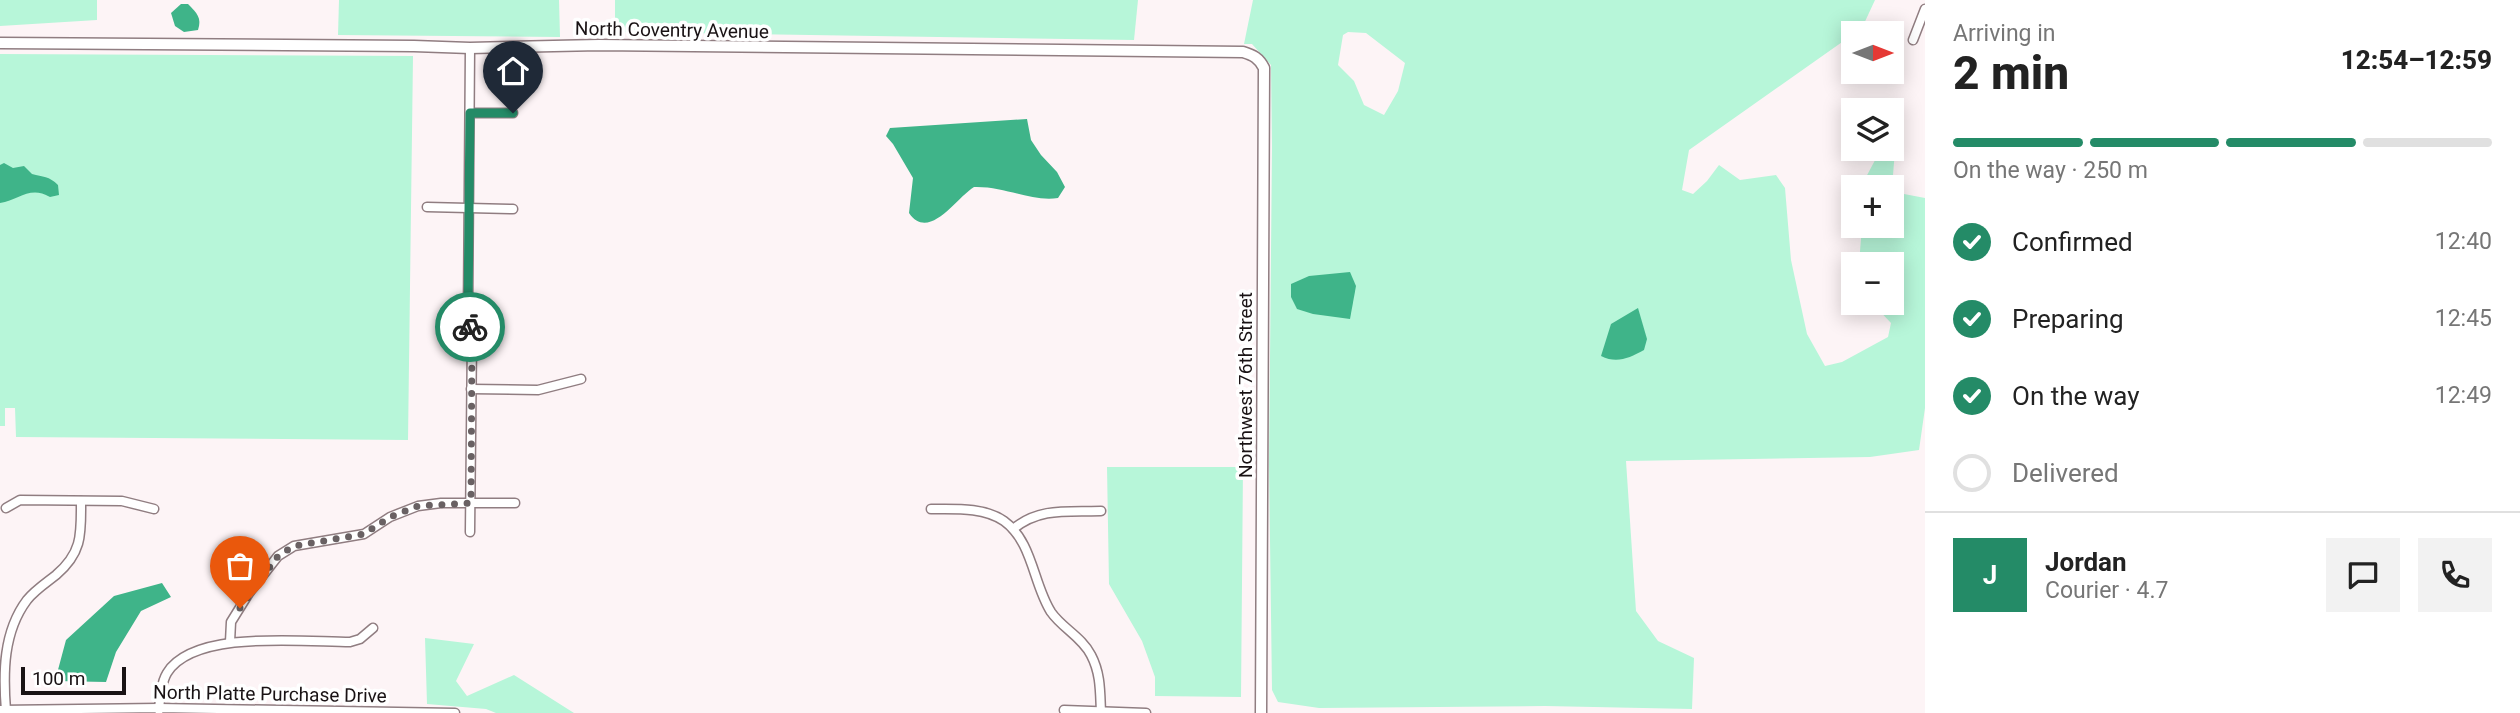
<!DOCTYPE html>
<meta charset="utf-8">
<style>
body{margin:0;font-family:Roboto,sans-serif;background:#f2f2f2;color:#222;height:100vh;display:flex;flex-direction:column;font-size:26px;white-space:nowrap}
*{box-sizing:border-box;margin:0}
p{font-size:23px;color:#767676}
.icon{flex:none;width:38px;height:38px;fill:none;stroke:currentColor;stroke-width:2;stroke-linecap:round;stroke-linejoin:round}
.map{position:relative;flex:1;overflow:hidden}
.details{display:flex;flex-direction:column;background:#fff;width:595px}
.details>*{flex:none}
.needle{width:46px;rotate:90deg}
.tools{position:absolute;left:1841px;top:21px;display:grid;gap:14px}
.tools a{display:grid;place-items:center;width:63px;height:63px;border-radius:0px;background:#fff;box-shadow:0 4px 18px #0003;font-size:35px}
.scale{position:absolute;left:21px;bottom:18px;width:105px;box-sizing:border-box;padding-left:7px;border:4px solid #191214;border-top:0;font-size:19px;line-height:24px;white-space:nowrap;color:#191214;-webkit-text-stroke:5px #fff;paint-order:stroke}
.pin{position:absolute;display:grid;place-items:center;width:60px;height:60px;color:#fff;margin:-72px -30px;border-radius:50% 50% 50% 0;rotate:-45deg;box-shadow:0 0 7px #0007}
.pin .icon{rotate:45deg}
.courier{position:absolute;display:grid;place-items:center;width:70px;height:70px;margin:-35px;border:5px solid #248b67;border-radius:50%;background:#fff;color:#222;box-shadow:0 2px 9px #0007}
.overview em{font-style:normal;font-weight:800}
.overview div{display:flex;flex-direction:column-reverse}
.overview{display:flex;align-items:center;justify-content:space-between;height:119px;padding:0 28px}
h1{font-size:46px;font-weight:800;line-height:52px}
.bar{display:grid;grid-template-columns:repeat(4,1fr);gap:10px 7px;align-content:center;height:84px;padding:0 28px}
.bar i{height:9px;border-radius:5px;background:#e0e0e0}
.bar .active{background:#248b67}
.bar p{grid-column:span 4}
.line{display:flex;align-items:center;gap:18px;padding:0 28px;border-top:2px solid #e0e0e0}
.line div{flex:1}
.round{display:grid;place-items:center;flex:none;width:74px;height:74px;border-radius:0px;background:#f2f2f2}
ol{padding:0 28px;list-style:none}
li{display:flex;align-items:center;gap:21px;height:77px}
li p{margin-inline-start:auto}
li .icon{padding:7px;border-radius:50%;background:#248b67;color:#fff;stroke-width:4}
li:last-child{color:#767676}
li i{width:38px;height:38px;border:4px solid #e0e0e0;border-radius:50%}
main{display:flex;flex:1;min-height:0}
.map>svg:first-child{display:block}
</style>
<main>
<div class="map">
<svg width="1925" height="713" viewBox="0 0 1925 713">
<rect width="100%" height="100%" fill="#fdf4f6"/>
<g fill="#b7f6d9" fill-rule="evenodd">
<polygon points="0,0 97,0 97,20 0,26"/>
<polygon points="339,0 559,0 560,37 338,35"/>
<polygon points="615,0 1138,0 1134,40 615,32"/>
<path d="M1253 0H1875L1862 28 1689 150 1682 190 1693 194 1707 181 1719 165 1740 180 1776 175 1785 188 1791 260 1807 334 1825 366 1842 362 1888 337 1891 323 1872 303H1892V264H1859L1862 226H1892V187H1865V179L1881 149 1895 150 1893 175 1904 194 1925 198V408L1919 450 1870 457 1626 461 1636 611 1658 641 1694 658 1692 709 1545 706 1319 708 1278 702 1272 690 1269 464 1272 147 1271 65 1252 44H1244ZM1348 32 1366 33 1405 63 1398 91 1384 115 1364 105 1354 81 1338 65 1343 35Z"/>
<polygon points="0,54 413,56 408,440 16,437 15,408 5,408 5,426 0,426"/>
<polygon points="1107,467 1243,467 1241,697 1155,696 1155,677 1142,641 1109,584"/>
<polygon points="425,638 474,644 456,681 467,696 514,675 574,713 496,713 486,709 427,704"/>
</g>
<g fill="#3fb489">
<path d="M181 4H188C197 13 202 18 198 30L184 32 175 26 171 13Z"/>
<path d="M1027 119 1031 140 1041 155 1057 172 1065 187 1058 198C1031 202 1005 186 974 187 956 198 929 242 909 213L913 178 893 144 886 136 890 128Z"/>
<path d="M4 163 13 168 24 166 32 174C43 177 49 176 58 185L59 195 50 197C30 185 19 200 0 203V165Z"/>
<polygon points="1350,272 1356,286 1350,319 1313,314 1297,309 1291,297 1291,284 1309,276"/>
<path d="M1638 308 1647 339 1644 350C1629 358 1617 364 1601 356L1611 324Z"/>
<polygon points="162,583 171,597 141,611 116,652 106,682 55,681 66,640 114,596"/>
</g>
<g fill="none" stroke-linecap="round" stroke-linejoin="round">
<g stroke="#907d81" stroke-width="11">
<g id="minor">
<polyline points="1913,40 1925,9"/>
<polyline points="470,48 468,313 472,337 470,532"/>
<polyline points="470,113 513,113"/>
<polyline points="427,207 513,209"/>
<polyline points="471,389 538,390 581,379"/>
<polyline points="6,508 20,500 122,501 154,509"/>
<path d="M931 509C955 509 984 507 1004 521 1033 542 1033 584 1051 612 1062 628 1082 637 1091 655 1101 674 1100 692 1101 713"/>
<path d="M1013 529C1040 507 1068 512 1101 511"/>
<polyline points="230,642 231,622 249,593 278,556 294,546 364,534 390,517 418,506 441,503 515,503"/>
<polyline points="0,710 159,708 455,713"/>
<path d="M159 710C160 698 161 683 167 673 194 629 305 642 350 642L360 639 373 628"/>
<polyline points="1064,710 1146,713"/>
<path d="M6 711C3 673 3 632 27 600 35 590 46 583 56 575 83 552 81 533 81 501"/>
</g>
</g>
<g stroke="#907d81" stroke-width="13">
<path id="tertiary" d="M0 43 414 46 470 48 599 45 1243 52C1253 55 1259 58 1264 68L1261 713"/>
</g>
<use href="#minor" stroke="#fff" stroke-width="8"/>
<use href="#tertiary" stroke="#fff" stroke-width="10"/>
</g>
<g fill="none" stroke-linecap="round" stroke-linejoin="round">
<polyline stroke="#696163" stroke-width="7" stroke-dasharray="0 12.6" points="240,608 278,556 294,546 364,534 390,517 418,506 471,503 472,337 470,327"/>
<polyline stroke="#248b67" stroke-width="9" points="470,327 468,313 470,113 513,113"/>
</g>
<g text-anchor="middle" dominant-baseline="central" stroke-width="7" stroke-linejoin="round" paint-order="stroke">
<g font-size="19" fill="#191214" stroke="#fff">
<text transform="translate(672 30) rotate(1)">North Coventry Avenue</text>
<text transform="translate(1245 385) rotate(-90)">Northwest 76th Street</text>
<text transform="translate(270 694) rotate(1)">North Platte Purchase Drive</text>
</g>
</g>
</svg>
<div class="tools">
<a><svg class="needle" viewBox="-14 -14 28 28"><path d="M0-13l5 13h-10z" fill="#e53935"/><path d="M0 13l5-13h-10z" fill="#767676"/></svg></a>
<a><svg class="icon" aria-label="layers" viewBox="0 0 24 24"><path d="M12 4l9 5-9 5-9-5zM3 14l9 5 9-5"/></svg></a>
<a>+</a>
<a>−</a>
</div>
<div class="scale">100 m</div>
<div class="pin" style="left:240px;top:608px;background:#ea580c"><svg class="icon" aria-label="bag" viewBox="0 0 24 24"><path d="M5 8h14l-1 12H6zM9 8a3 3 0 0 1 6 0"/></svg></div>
<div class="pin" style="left:513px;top:113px;background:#1f2937"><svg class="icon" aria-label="home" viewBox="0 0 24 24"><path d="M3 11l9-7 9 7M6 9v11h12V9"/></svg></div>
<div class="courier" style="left:470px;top:327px"><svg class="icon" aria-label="bike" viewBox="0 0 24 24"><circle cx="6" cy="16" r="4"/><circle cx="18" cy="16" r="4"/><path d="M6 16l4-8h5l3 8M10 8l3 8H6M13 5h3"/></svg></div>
</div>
<section class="details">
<div class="overview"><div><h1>2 min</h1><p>Arriving in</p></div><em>12:54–12:59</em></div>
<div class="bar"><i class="active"></i><i class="active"></i><i class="active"></i><i></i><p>On the way · 250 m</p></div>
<ol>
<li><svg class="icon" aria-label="check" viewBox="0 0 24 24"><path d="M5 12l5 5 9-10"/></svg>Confirmed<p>12:40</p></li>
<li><svg class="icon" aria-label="check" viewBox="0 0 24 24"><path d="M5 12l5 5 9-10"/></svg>Preparing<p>12:45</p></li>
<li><svg class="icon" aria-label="check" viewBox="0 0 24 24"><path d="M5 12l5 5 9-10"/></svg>On the way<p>12:49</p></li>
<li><i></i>Delivered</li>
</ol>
<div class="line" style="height:126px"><b class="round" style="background:#248b67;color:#fff">J</b><div><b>Jordan</b><p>Courier · 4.7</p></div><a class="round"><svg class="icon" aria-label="chat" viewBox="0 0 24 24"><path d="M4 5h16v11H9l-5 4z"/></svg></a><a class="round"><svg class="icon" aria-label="phone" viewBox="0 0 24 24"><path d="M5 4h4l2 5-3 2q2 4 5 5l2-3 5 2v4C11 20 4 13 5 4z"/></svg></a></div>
</section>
</main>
